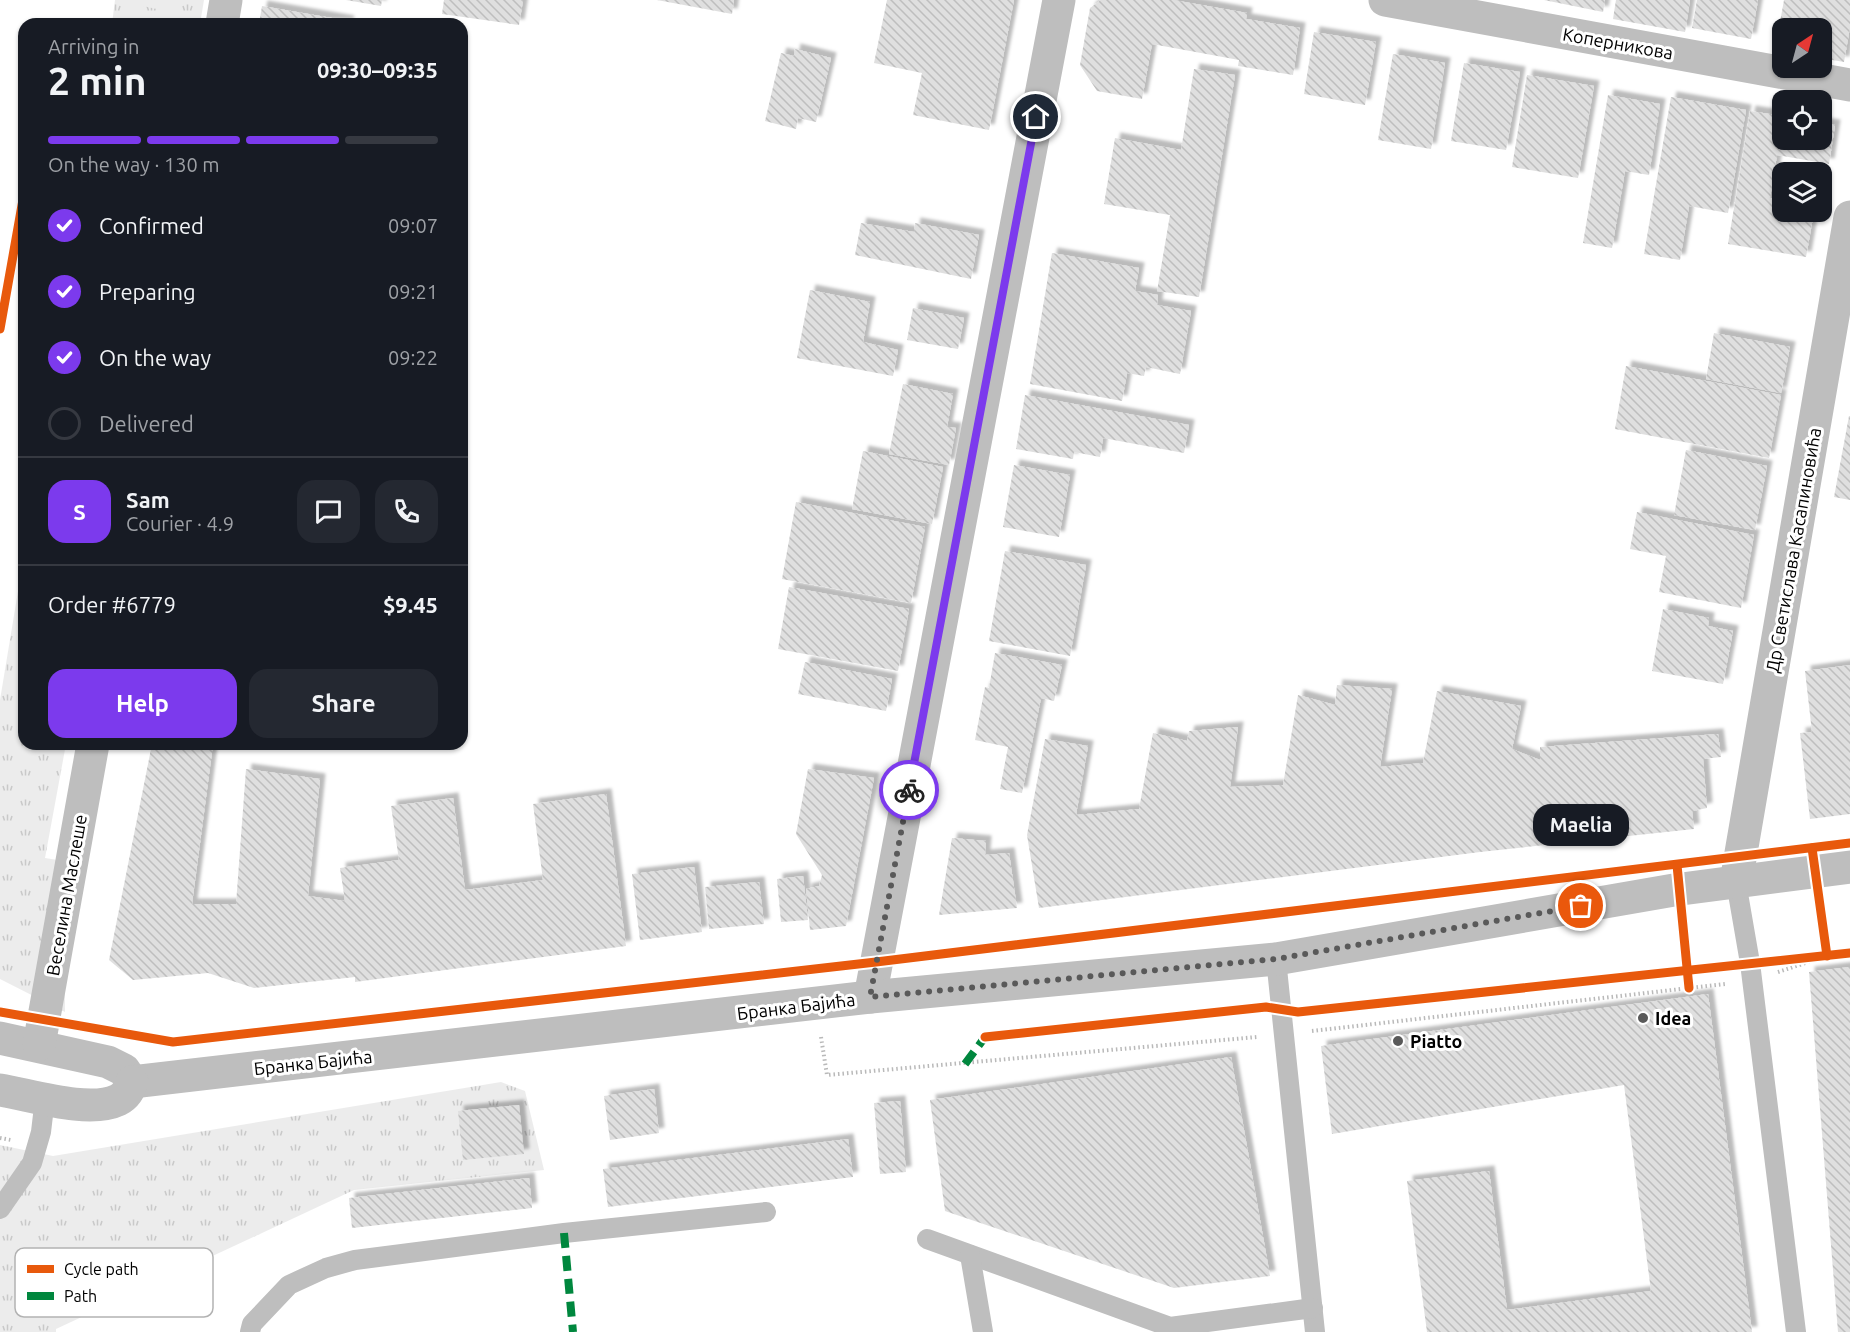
<!DOCTYPE html>
<meta charset="utf-8">
<style>
body{margin:0;font-family:Ubuntu,sans-serif;background:#242831;color:#f1f3f6;height:100vh;display:flex;flex-direction:column;font-size:22px;white-space:nowrap}
*{box-sizing:border-box;margin:0}
p{font-size:20px;color:#9ea1a6}
.icon{flex:none;width:33px;height:33px;fill:none;stroke:currentColor;stroke-width:2;stroke-linecap:round;stroke-linejoin:round}
.map{position:relative;flex:1;overflow:hidden}
.side{position:absolute;left:18px;top:18px;width:450px;height:732px;display:flex;flex-direction:column;background:#171b24;border-radius:18px;box-shadow:0 2px 4px #0004}
.side>*{flex:none}
.needle{width:39px;rotate:36deg}
.fabs{position:absolute;left:1772px;top:18px;display:grid;gap:12px}
.fabs a{display:grid;place-items:center;width:60px;height:60px;border-radius:12px;background:#171b24;box-shadow:0 2px 4px #0004;font-size:30px}
.pin{position:absolute;display:grid;place-items:center;width:51px;height:51px;color:#fff;margin:-26px;border:3px solid #fff;border-radius:50%;box-shadow:0 2px 6px #0007}
.courier{position:absolute;display:grid;place-items:center;width:60px;height:60px;margin:-30px;border:4px solid #7c3aed;border-radius:50%;background:#fff;color:#222;box-shadow:0 2px 8px #0007}
.bubble{position:absolute;height:42px;border-radius:18px;background:#171b24;box-shadow:0 2px 4px #0004;font-size:20px;font-weight:700;line-height:42px;text-align:center}
.headline em{font-style:normal;font-weight:700}
.headline div{display:flex;flex-direction:column-reverse}
.headline{display:flex;align-items:center;justify-content:space-between;height:102px;padding:0 30px}
h1{font-size:39px;font-weight:700;line-height:45px}
.bar{display:grid;grid-template-columns:repeat(4,1fr);gap:9px 6px;align-content:center;height:72px;padding:0 30px}
.bar i{height:8px;border-radius:4px;background:#363941}
.bar .on{background:#7c3aed}
.bar p{grid-column:span 4}
.line{display:flex;align-items:center;gap:15px;padding:0 30px;border-top:2px solid #363941}
.line div{flex:1}
.round{display:grid;place-items:center;flex:none;width:63px;height:63px;border-radius:18px;background:#242831}
ol{padding:0 30px;list-style:none}
li{display:flex;align-items:center;gap:18px;height:66px}
li p{margin-inline-start:auto}
li .icon{padding:6px;border-radius:50%;background:#7c3aed;color:#fff;stroke-width:4}
li:last-child{color:#9ea1a6}
li i{width:33px;height:33px;border:3px solid #363941;border-radius:50%}
.action{display:flex;gap:12px;margin-top:auto;padding:12px 30px}
.action a{flex:1;height:69px;border-radius:18px;background:#7c3aed;color:#fff;font-size:24px;font-weight:700;line-height:69px;text-align:center}
.action a+a{background:#242831;color:#f1f3f6}
.map>svg:first-child{display:block}
</style>
<div class="map">
<svg width="1850" height="1332" viewBox="0 0 1850 1332">
<defs>
<pattern id="grass-tufts" width="24" height="20" patternUnits="userSpaceOnUse" patternTransform="scale(1.5)"><rect width="24" height="20" fill="#ececec"/><path d="M3 7l-1-3M5 7V3M7 7l1-3M15 17l-1-3M17 17v-4M19 17l1-3" fill="none" stroke="#c9c9c9"/></pattern>
<pattern id="building-back-hatch" width="6" height="6" patternUnits="userSpaceOnUse" patternTransform="scale(1.5)"><rect width="6" height="6" fill="#dfdfdf"/><path d="M-1 5l2 2M0 0l6 6M5-1l2 2" fill="none" stroke="#bebebe"/></pattern>
<filter id="shadow"><feDropShadow dx="5.5" dy="-5.5" stdDeviation="1.5" flood-color="#0004"/></filter>
</defs>
<rect width="100%" height="100%" fill="#fff"/>
<g fill="url(#grass-tufts)">
<polygon points="115,0 204,0 200,24 112,24"/>
<polygon points="24,555 24,744 66,744 45,858 64,861 65,1012 0,979 0,700"/>
<polygon points="501,1082 525,1091 544,1170 354,1190 56,1329 56,1332 0,1332 0,1145 53,1156"/>
</g>
<polygon fill="#ececec" points="115,0 168,0 166,11"/>
<g fill="url(#building-back-hatch)" filter="url(#shadow)">
<polygon points="346,0 382,0 381,6"/>
<polygon points="444,0 523,0 519,25 442,14"/>
<polygon points="657,0 734,0 732,14"/>
<polygon points="887,0 1014,0 989,130 913,115 922,73 874,63"/>
<polygon points="1101,0 1173,0 1247,13 1246,19 1300,28 1293,75 1238,66 1239,60 1152,44 1142,99 1097,91 1080,65 1090,8"/>
<polygon points="1544,0 1605,0 1603,12"/>
<polygon points="1616,0 1690,0 1685,32 1613,19"/>
<polygon points="1697,0 1758,0 1751,39 1692,28"/>
<polygon points="1784,0 1850,0 1850,27 1844,62 1821,58 1821,28 1782,28 1782,51 1775,50"/>
<polygon points="262,6 349,21 348,24 259,24"/>
<polygon points="1314,32 1376,42 1365,105 1304,94"/>
<polygon points="795,49 831,58 816,122 798,118 796,129 765,121 781,53 794,56"/>
<polygon points="1393,54 1445,63 1431,149 1378,140"/>
<polygon points="1464,63 1520,72 1506,150 1451,141"/>
<polygon points="1194,69 1235,75 1199,297 1157,291 1170,215 1104,204 1115,138 1181,150"/>
<polygon points="1527,75 1594,86 1578,178 1512,167"/>
<polygon points="1608,95 1660,104 1649,175 1625,171 1612,248 1583,243"/>
<polygon points="1671,97 1746,110 1728,213 1689,206 1680,260 1644,254"/>
<polygon points="1750,111 1782,116 1782,140 1821,140 1821,123 1835,125 1829,164 1777,155 1770,198 1782,200 1782,212 1814,212 1806,257 1728,244"/>
<polygon points="861,223 914,232 915,223 979,235 971,279 855,255"/>
<polygon points="1052,253 1139,268 1135,291 1158,295 1157,305 1191,311 1180,374 1146,367 1144,376 1127,373 1122,401 1030,384"/>
<polygon points="810,290 870,302 863,342 898,350 893,376 797,358"/>
<polygon points="913,308 964,318 958,349 907,340"/>
<polygon points="1714,333 1790,347 1781,393 1706,379"/>
<polygon points="1626,366 1781,395 1769,458 1615,429"/>
<polygon points="903,384 953,394 947,427 956,428 949,465 889,454"/>
<polygon points="1025,395 1189,425 1184,453 1103,438 1100,457 1074,452 1073,459 1016,449"/>
<polygon points="1849,416 1850,416 1850,500 1834,497"/>
<polygon points="1686,450 1767,466 1755,530 1674,515"/>
<polygon points="863,451 943,467 932,524 852,509"/>
<polygon points="1014,465 1070,475 1059,537 1003,527"/>
<polygon points="796,502 925,527 911,603 782,579"/>
<polygon points="1637,512 1754,535 1741,608 1659,592 1666,556 1630,549"/>
<polygon points="1005,551 1086,565 1070,656 989,641"/>
<polygon points="789,587 909,609 898,671 778,649"/>
<polygon points="1663,609 1709,618 1708,626 1733,631 1723,684 1652,671"/>
<polygon points="995,653 1062,665 1054,701 1041,698 1022,793 1000,789 1008,747 975,740 985,687 989,688"/>
<polygon points="805,662 892,679 886,711 798,694"/>
<polygon points="1850,665 1850,814 1810,819 1800,733 1812,732 1805,671"/>
<polygon points="1337,685 1392,689 1380,767 1423,763 1437,691 1521,706 1512,749 1540,760 1540,747 1718,734 1721,757 1703,759 1707,808 1692,811 1694,829 1480,852 1039,908 1027,835 1045,739 1088,746 1076,815 1139,809 1153,733 1187,741 1189,731 1238,727 1230,787 1283,785 1298,695 1335,705"/>
<polygon points="152,744 213,744 192,904 236,904 246,769 320,779 308,896 345,901 340,868 399,860 391,806 453,798 465,890 543,880 533,804 606,794 626,946 355,982 355,977 254,988 208,973 133,980 109,960"/>
<polygon points="808,769 874,778 846,926 810,930 806,889 819,886 822,875 796,834"/>
<polygon points="952,838 986,841 985,855 1009,853 1017,908 939,915"/>
<polygon points="694,867 702,932 640,940 632,874"/>
<polygon points="803,876 808,920 781,922 777,879"/>
<polygon points="759,882 764,924 709,929 705,887"/>
<polygon points="1850,967 1850,1332 1838,1332 1809,972"/>
<polygon points="1708,994 1752,1332 1427,1332 1407,1181 1489,1171 1507,1310 1651,1291 1624,1085 1332,1134 1321,1046"/>
<polygon points="1231,1057 1270,1276 1174,1288 945,1211 930,1100"/>
<polygon points="654,1089 659,1133 610,1140 604,1096"/>
<polygon points="900,1101 906,1172 880,1174 874,1103"/>
<polygon points="519,1105 524,1154 463,1160 458,1111"/>
<polygon points="848,1139 853,1177 608,1207 603,1169"/>
<polygon points="529,1178 532,1208 352,1228 349,1198"/>
</g>
<g fill="none" stroke-linecap="round" stroke-linejoin="round">
<g stroke="#b9b9b9" stroke-width="4" stroke-dasharray="1.5 3" stroke-linecap="butt">
<polyline points="1778,972 1827,956 1850,953"/>
<polyline points="1312,1031 1725,984"/>
<polyline points="821,1037 827,1075 1257,1037"/>
<polyline points="0,1138 11,1140"/>
</g>
<g stroke="#bebebe" stroke-width="20">
<polyline points="1736,882 1750,963 1796,1332"/>
<polyline points="1276,959 1315,1332"/>
<polyline points="0,1209 32,1163 41,1132 45,1098"/>
<polyline points="927,1239 1170,1327 1313,1308"/>
<polyline points="970,1255 983,1332"/>
<polyline points="250,1332 252,1324 289,1285 326,1268 355,1260 564,1233 766,1212"/>
</g>
<g stroke="#bebebe" stroke-width="33">
<polyline points="1385,0 1850,85"/>
<polyline points="222,24 226,0"/>
<polyline points="1736,882 1850,217"/>
<polyline points="870,997 1059,0"/>
<polyline points="0,1038 108,1062 124,1070 132,1082"/>
<polyline points="39,1045 93,744"/>
<polyline points="132,1082 870,997 1276,959 1674,890 1850,867"/>
<path d="M0 1090C31 1095 89 1114 118 1100 126 1096 129 1090 132 1082"/>
</g>
<g stroke="#00873e" stroke-width="8" stroke-dasharray="15 8" stroke-linecap="butt">
<polyline points="965,1064 985,1037"/>
<polyline points="564,1233 573,1332"/>
</g>
<g stroke="#fff" stroke-width="13">
<g id="cycleway">
<polyline points="0,329 24,194"/>
<polyline points="1812,848 1827,956"/>
<polyline points="1677,865 1689,988"/>
<polyline points="0,1012 173,1042 876,962 1850,843"/>
<polyline points="985,1037 1266,1007 1298,1012 1850,953"/>
</g>
</g>
<use href="#cycleway" stroke="#e8590c" stroke-width="9"/>
</g>
<g fill="none" stroke-linecap="round" stroke-linejoin="round">
<polyline stroke="#595959" stroke-width="6" stroke-dasharray="0 10.8" points="909,790 870,997 1276,959 1581,906"/>
<polyline stroke="#7c3aed" stroke-width="8" points="909,790 1036,117"/>
</g>
<g fill="#595959" stroke="#fff" stroke-width="2">
<circle cx="1643" cy="1018" r="6"/>
<circle cx="1398" cy="1041" r="6"/>
</g>
<g text-anchor="middle" dominant-baseline="central" stroke-width="6" stroke-linejoin="round" paint-order="stroke">
<g font-size="18" fill="#000" stroke="#fff">
<text transform="translate(1618 43) rotate(10)">Коперникова</text>
<text transform="translate(1793 550) rotate(-80)">Др Светислава Касапиновића</text>
<text transform="translate(66 895) rotate(-80)">Веселина Маслеше</text>
<text transform="translate(796 1006) rotate(-7)">Бранка Бајића</text>
<text transform="translate(313 1062) rotate(-6)">Бранка Бајића</text>
</g>
<g font-size="18" font-weight="bold" fill="#000" stroke="#fff" text-anchor="start">
<text x="1655" y="1018">Idea</text>
<text x="1410" y="1041">Piatto</text>
</g>
</g>
<rect x="15" y="1248" width="198" height="69" rx="9" fill="#fff" stroke="#b2b2b2" stroke-width="1.5"/>
<rect x="27" y="1265" width="27" height="8" fill="#e8590c"/>
<rect x="27" y="1292" width="27" height="8" fill="#00873e"/>
<g font-size="16" fill="#000">
<text x="64" y="1275">Cycle path</text>
<text x="64" y="1302">Path</text>
</g>
</svg>
<div class="fabs">
<a><svg class="needle" viewBox="-14 -14 28 28"><path d="M0-13l5 13h-10z" fill="#e53935"/><path d="M0 13l5-13h-10z" fill="#9ea1a6"/></svg></a>
<a><svg class="icon" aria-label="locate" viewBox="0 0 24 24"><circle cx="12" cy="12" r="6"/><path d="M12 2v4M12 18v4M2 12h4M18 12h4"/></svg></a>
<a><svg class="icon" aria-label="layers" viewBox="0 0 24 24"><path d="M12 4l9 5-9 5-9-5zM3 14l9 5 9-5"/></svg></a>
</div>
<div class="pin" style="left:1581px;top:906px;background:#ea580c"><svg class="icon" aria-label="bag" viewBox="0 0 24 24"><path d="M5 8h14l-1 12H6zM9 8a3 3 0 0 1 6 0"/></svg></div>
<div class="pin" style="left:1036px;top:117px;background:#1f2937"><svg class="icon" aria-label="home" viewBox="0 0 24 24"><path d="M3 11l9-7 9 7M6 9v11h12V9"/></svg></div>
<div class="courier" style="left:909px;top:790px"><svg class="icon" aria-label="bike" viewBox="0 0 24 24"><circle cx="6" cy="16" r="4"/><circle cx="18" cy="16" r="4"/><path d="M6 16l4-8h5l3 8M10 8l3 8H6M13 5h3"/></svg></div>
<div class="bubble" style="left:1533px;top:804px;width:96px">Maelia</div>
<section class="side">
<div class="headline"><div><h1>2 min</h1><p>Arriving in</p></div><em>09:30–09:35</em></div>
<div class="bar"><i class="on"></i><i class="on"></i><i class="on"></i><i></i><p>On the way · 130 m</p></div>
<ol>
<li><svg class="icon" aria-label="check" viewBox="0 0 24 24"><path d="M5 12l5 5 9-10"/></svg>Confirmed<p>09:07</p></li>
<li><svg class="icon" aria-label="check" viewBox="0 0 24 24"><path d="M5 12l5 5 9-10"/></svg>Preparing<p>09:21</p></li>
<li><svg class="icon" aria-label="check" viewBox="0 0 24 24"><path d="M5 12l5 5 9-10"/></svg>On the way<p>09:22</p></li>
<li><i></i>Delivered</li>
</ol>
<div class="line" style="height:108px"><b class="round" style="background:#7c3aed;color:#fff">S</b><div><b>Sam</b><p>Courier · 4.9</p></div><a class="round"><svg class="icon" aria-label="chat" viewBox="0 0 24 24"><path d="M4 5h16v11H9l-5 4z"/></svg></a><a class="round"><svg class="icon" aria-label="phone" viewBox="0 0 24 24"><path d="M5 4h4l2 5-3 2q2 4 5 5l2-3 5 2v4C11 20 4 13 5 4z"/></svg></a></div>
<div class="line" style="height:78px"><div>Order #6779</div><b>$9.45</b></div>
<div class="action"><a>Help</a><a>Share</a></div>
</section>
</div>
